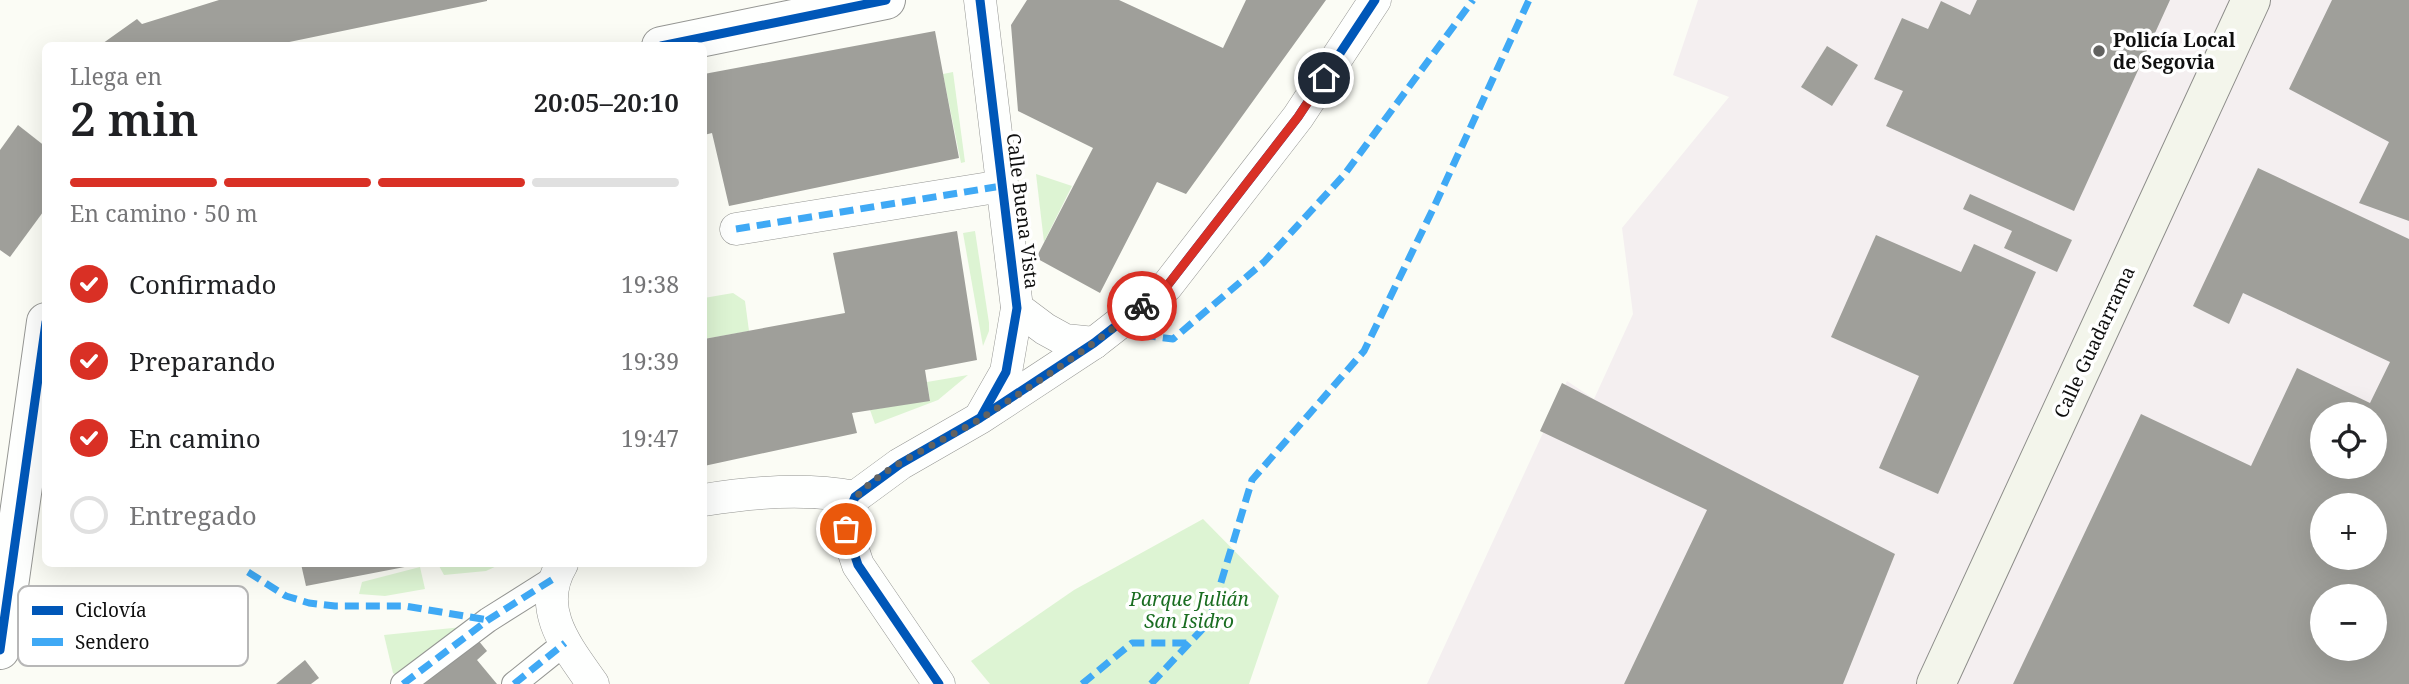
<!DOCTYPE html>
<html lang="es">
<meta charset="utf-8">
<style>
body{margin:0;font-family:"Noto Serif",serif;background:#f6f6f6;color:#202124;height:100vh;display:flex;flex-direction:column;font-size:26px;white-space:nowrap}
*{box-sizing:border-box;margin:0}
p{font-size:23px;color:#757577}
.icon{flex:none;width:38px;height:38px;fill:none;stroke:currentColor;stroke-width:2;stroke-linecap:round;stroke-linejoin:round}
.map{position:relative;flex:1;overflow:hidden}
.sheet{position:absolute;left:42px;top:42px;width:665px;height:525px;display:flex;flex-direction:column;background:#fff;border-radius:10px;box-shadow:0 7px 28px #0002}
.sheet>*{flex:none}
.fabs{position:absolute;left:2310px;top:402px;display:grid;gap:14px}
.fabs a{display:grid;place-items:center;width:77px;height:77px;border-radius:50%;background:#fff;box-shadow:0 7px 28px #0002;font-size:35px}
.pin{position:absolute;display:grid;place-items:center;width:60px;height:60px;color:#fff;margin:-30px;border:4px solid #fff;border-radius:50%;box-shadow:0 2px 7px #0007}
.courier{position:absolute;display:grid;place-items:center;width:70px;height:70px;margin:-35px;border:5px solid #d93025;border-radius:50%;background:#fff;color:#222;box-shadow:0 2px 9px #0007}
.overview em{font-style:normal;font-weight:600}
.overview div{display:flex;flex-direction:column-reverse}
.overview{display:flex;align-items:center;justify-content:space-between;height:119px;padding:0 28px}
h1{font-size:46px;font-weight:600;line-height:52px}
.bar{display:grid;grid-template-columns:repeat(4,1fr);gap:10px 7px;align-content:center;height:84px;padding:0 28px}
.bar i{height:9px;border-radius:5px;background:#e0e0e0}
.bar .selected{background:#d93025}
.bar p{grid-column:span 4}
ol{padding:0 28px;list-style:none}
li{display:flex;align-items:center;gap:21px;height:77px}
li p{margin-inline-start:auto}
li .icon{padding:7px;border-radius:50%;background:#d93025;color:#fff;stroke-width:4}
li:last-child{color:#757577}
li i{width:38px;height:38px;border:4px solid #e0e0e0;border-radius:50%}
.map>svg:first-child{display:block}
</style>
<div class="map">
<svg width="2409" height="684" viewBox="0 0 2409 684">
<rect width="100%" height="100%" fill="#fbfcf5"/>
<path fill="#f4eff0" fill-rule="evenodd" d="M1698 0H2409V684H1427L1567 381 1594 399 1633 314 1622 228 1729 97 1673 75ZM2322 415H2375V467H2322ZM2322 506H2375V558H2322ZM2322 597H2375V649H2322Z"/>
<g fill="#ddf4d3">
<polygon points="953,72 965,162 961,163 943,74"/>
<polygon points="1036,174 1072,186 1044,242"/>
<polygon points="975,231 989,323 989,331 983,346 963,233"/>
<polygon points="733,293 745,301 749,331 704,339 704,298"/>
<polygon points="968,375 938,400 875,424 870,410 930,400 927,382"/>
<polygon points="1203,519 1279,596 1249,684 990,684 971,661 1074,590"/>
<polygon points="438,564 501,564 486,571 444,575"/>
<polygon points="420,567 425,589 385,596 359,594 362,582"/>
<polygon points="482,625 406,682 393,673 384,635"/>
</g>
<g fill="#9f9f9a" fill-rule="evenodd">
<polygon points="219,0 487,0 487,1 270,46 99,46 137,19 142,24"/>
<polygon points="1027,0 1119,0 1223,48 1246,0 1326,0 1186,194 1157,182 1100,293 1036,258 1093,148 1018,111 1011,25"/>
<polygon points="1977,0 2170,0 2074,211 1886,126 1903,91 1874,79 1902,18 1928,29 1941,1 1970,15"/>
<polygon points="2332,0 2409,0 2409,221 2359,203 2389,142 2289,89"/>
<polygon points="935,31 959,158 729,206 712,133 704,135 704,74"/>
<polygon points="1827,46 1858,65 1832,106 1801,87"/>
<polygon points="18,125 46,147 46,208 10,257 0,250 0,150"/>
<path d="M2258 168 2409 239V684H2013L2141 414 2251 466 2297 368 2370 403 2390 362 2243 293 2229 324 2193 306ZM2322 415H2375V467H2322ZM2322 506H2375V558H2322ZM2322 597H2375V649H2322Z"/>
<polygon points="1970,194 2072,240 2057,272 2004,248 2012,231 1963,209"/>
<polygon points="957,231 977,360 925,370 930,401 852,413 857,433 704,466 704,339 845,313 833,253"/>
<polygon points="1876,235 1961,272 1974,244 2036,272 1938,494 1879,468 1919,376 1831,337"/>
<polygon points="1562,383 1895,554 1843,684 1624,684 1707,510 1540,431"/>
<polygon points="301,564 415,564 415,565 306,586"/>
<polygon points="473,634 487,651 477,660 497,684 410,684"/>
<polygon points="305,660 319,678 311,684 276,684"/>
</g>
<g fill="none" stroke-linecap="round" stroke-linejoin="round">
<g stroke="#959693" stroke-width="26">
<g id="pedestrian">
<polyline points="403,684 488,620 553,579"/>
<polyline points="514,684 565,643"/>
</g>
</g>
<g stroke="#959693" stroke-width="33">
<g id="minor">
<polyline points="980,0 1017,308 1006,372 982,414"/>
<polyline points="736,229 1002,186"/>
<polyline points="1017,308 1045,329 1065,340 1094,343"/>
<path d="M704 500C752 492 806 488 855 497"/>
<path d="M562 564C535 609 567 647 593 684"/>
<polyline points="939,684 858,565 846,529 848,514 855,497 900,464 980,418 1094,343 1167,286 1298,117 1375,0"/>
</g>
</g>
<g stroke="#959693" stroke-width="40">
<g id="tertiary">
<polyline points="661,46 886,0"/>
<polyline points="0,650 46,322"/>
</g>
</g>
<g stroke="#8c8c89" stroke-width="40">
<polyline id="secondary" points="1936,684 2251,0"/>
</g>
<use href="#pedestrian" stroke="#fefffe" stroke-width="24"/>
<use href="#minor" stroke="#fefffe" stroke-width="32"/>
<use href="#tertiary" stroke="#fefffe" stroke-width="38"/>
<use href="#secondary" stroke="#f3f5eb" stroke-width="38"/>
<g stroke="#3fa9f5" stroke-width="7" stroke-dasharray="14 7" stroke-linecap="butt">
<polyline points="736,229 1002,186"/>
<polyline points="1142,335 1173,339 1264,262 1344,175 1473,0"/>
<polyline points="248,572 286,596 309,603 335,606 405,606 488,620"/>
<polyline points="403,684 488,620 553,579"/>
<polyline points="514,684 565,643"/>
<polyline points="1082,684 1132,643 1189,643"/>
<polyline points="1151,684 1209,622 1252,480 1364,351 1434,207 1529,0"/>
</g>
<g stroke="#fff" stroke-width="13">
<g id="cycleway">
<polyline points="980,0 1017,308 1006,372 982,415"/>
<polyline points="661,46 886,0"/>
<polyline points="0,650 46,322"/>
<polyline points="939,684 858,565 846,529 848,514 855,497 900,464 980,418 1094,343 1167,286 1298,117 1375,0"/>
</g>
</g>
<use href="#cycleway" stroke="#0057b8" stroke-width="9"/>
</g>
<g fill="none" stroke-linecap="round" stroke-linejoin="round">
<path stroke="#626260" stroke-width="7" stroke-dasharray="0 12.6" d="M846 529C848 517 849 504 858 495 884 466 945 440 980 419 1035 384 1091 347 1142 306"/>
<polyline stroke="#d93025" stroke-width="9" points="1142,306 1167,286 1298,117 1324,78"/>
</g>
<circle fill="#626260" stroke="#fff" stroke-width="2.5" cx="2099" cy="51" r="7"/>
<g text-anchor="middle" dominant-baseline="central" stroke-width="7" stroke-linejoin="round" paint-order="stroke">
<g font-size="19" font-weight="bold" fill="#0f0f0f" stroke="#fff" text-anchor="start">
<text x="2113" y="40">Policía Local<tspan x="2113" dy="22">de Segovia</tspan></text>
</g>
<g font-size="19" fill="#0f0f0f" stroke="#fff">
<text transform="translate(1023 211) rotate(83)">Calle Buena Vista</text>
<text transform="translate(2094 342) rotate(-65)">Calle Guadarrama</text>
</g>
<g font-size="19" font-style="italic" fill="#1a6d21" stroke="#fff">
<text x="1189" y="599">Parque Julián<tspan x="1189" dy="22">San Isidro</tspan></text>
</g>
</g>
<rect x="18" y="586" width="230" height="80" rx="10" fill="#fff" stroke="#b7b7b7" stroke-width="2"/>
<rect x="32" y="606" width="31" height="9" fill="#0057b8"/>
<rect x="32" y="638" width="31" height="8" fill="#3fa9f5"/>
<g font-size="19" fill="#0f0f0f">
<text x="75" y="617">Ciclovía</text>
<text x="75" y="649">Sendero</text>
</g>
</svg>
<div class="fabs">
<a><svg class="icon" aria-label="locate" viewBox="0 0 24 24"><circle cx="12" cy="12" r="6"/><path d="M12 2v4M12 18v4M2 12h4M18 12h4"/></svg></a>
<a>+</a>
<a>−</a>
</div>
<div class="pin" style="left:846px;top:529px;background:#ea580c"><svg class="icon" aria-label="bag" viewBox="0 0 24 24"><path d="M5 8h14l-1 12H6zM9 8a3 3 0 0 1 6 0"/></svg></div>
<div class="pin" style="left:1324px;top:78px;background:#1f2937"><svg class="icon" aria-label="home" viewBox="0 0 24 24"><path d="M3 11l9-7 9 7M6 9v11h12V9"/></svg></div>
<div class="courier" style="left:1142px;top:306px"><svg class="icon" aria-label="bike" viewBox="0 0 24 24"><circle cx="6" cy="16" r="4"/><circle cx="18" cy="16" r="4"/><path d="M6 16l4-8h5l3 8M10 8l3 8H6M13 5h3"/></svg></div>
<section class="sheet">
<div class="overview"><div><h1>2 min</h1><p>Llega en</p></div><em>20:05–20:10</em></div>
<div class="bar"><i class="selected"></i><i class="selected"></i><i class="selected"></i><i></i><p>En camino · 50 m</p></div>
<ol>
<li><svg class="icon" aria-label="check" viewBox="0 0 24 24"><path d="M5 12l5 5 9-10"/></svg>Confirmado<p>19:38</p></li>
<li><svg class="icon" aria-label="check" viewBox="0 0 24 24"><path d="M5 12l5 5 9-10"/></svg>Preparando<p>19:39</p></li>
<li><svg class="icon" aria-label="check" viewBox="0 0 24 24"><path d="M5 12l5 5 9-10"/></svg>En camino<p>19:47</p></li>
<li><i></i>Entregado</li>
</ol>
</section>
</div>
